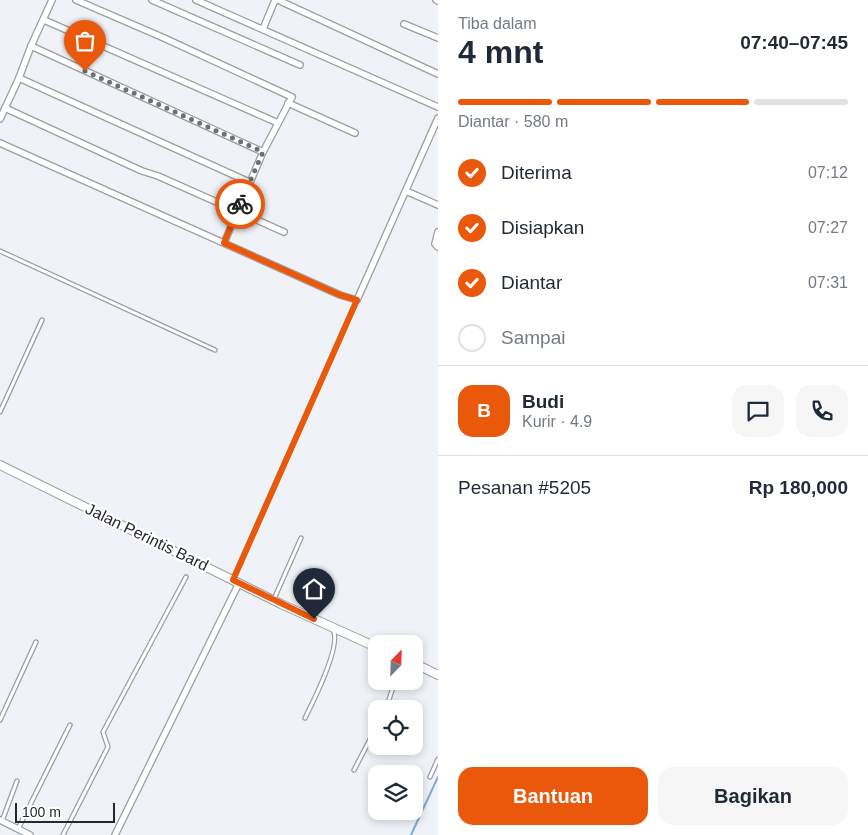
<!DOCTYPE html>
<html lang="id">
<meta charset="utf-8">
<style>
body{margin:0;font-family:Arial,sans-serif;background:#f6f6f7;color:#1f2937;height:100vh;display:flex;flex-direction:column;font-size:19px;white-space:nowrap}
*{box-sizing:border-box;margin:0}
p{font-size:16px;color:#747a83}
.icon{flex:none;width:28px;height:28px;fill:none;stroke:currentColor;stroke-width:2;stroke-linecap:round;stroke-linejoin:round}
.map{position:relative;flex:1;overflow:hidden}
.side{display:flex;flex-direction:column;background:#fff;width:430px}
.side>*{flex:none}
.needle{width:32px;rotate:23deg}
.fabs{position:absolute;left:368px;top:635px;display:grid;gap:10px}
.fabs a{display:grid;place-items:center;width:55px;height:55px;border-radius:10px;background:#fff;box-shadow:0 2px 8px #0003;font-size:25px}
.scale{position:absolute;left:15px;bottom:12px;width:100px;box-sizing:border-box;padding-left:5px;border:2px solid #27282a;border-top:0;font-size:14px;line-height:18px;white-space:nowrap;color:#27282a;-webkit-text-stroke:4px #fff;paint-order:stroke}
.pin{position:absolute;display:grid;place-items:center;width:42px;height:42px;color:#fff;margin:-51px -21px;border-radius:50% 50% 50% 0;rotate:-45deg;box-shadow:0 0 5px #0007}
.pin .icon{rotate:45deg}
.courier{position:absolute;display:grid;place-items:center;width:50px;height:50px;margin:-25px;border:4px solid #ea580c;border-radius:50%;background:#fff;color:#222;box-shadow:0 1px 6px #0007}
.overview em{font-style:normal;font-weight:600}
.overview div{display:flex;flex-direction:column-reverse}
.overview{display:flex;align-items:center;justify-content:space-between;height:85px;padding:0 20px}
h1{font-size:32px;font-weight:600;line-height:38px}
.bar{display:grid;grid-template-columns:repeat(4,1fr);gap:8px 5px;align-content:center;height:60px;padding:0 20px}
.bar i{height:6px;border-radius:4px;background:#e0e1e3}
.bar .current{background:#ea580c}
.bar p{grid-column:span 4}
.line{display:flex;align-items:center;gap:12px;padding:0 20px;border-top:1px solid #e0e1e3}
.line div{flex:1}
.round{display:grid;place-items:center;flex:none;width:52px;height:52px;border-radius:15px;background:#f6f6f7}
ol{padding:0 20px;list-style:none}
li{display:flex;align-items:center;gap:15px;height:55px}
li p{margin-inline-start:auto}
li .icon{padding:5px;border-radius:50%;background:#ea580c;color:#fff;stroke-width:4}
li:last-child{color:#747a83}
li i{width:28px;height:28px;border:2px solid #e0e1e3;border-radius:50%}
.primary-button{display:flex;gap:10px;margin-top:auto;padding:10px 20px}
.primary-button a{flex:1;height:58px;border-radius:15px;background:#ea580c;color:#fff;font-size:20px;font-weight:600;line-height:58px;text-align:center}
.primary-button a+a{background:#f6f6f7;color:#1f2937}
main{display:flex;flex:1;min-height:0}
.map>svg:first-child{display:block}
</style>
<main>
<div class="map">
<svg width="438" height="835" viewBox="0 0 438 835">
<rect width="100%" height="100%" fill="#eff2f7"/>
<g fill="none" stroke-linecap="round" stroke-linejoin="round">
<polyline stroke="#7aabdd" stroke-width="2" points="411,835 438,777"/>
<g stroke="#9a9da1" stroke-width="5.5">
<g id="service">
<polyline points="0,251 215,350"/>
<polyline points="0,412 42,320"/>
<polyline points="233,579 357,300"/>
<polyline points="274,599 301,538"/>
<polyline points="386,709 395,681"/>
<path d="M305 718C313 702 342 645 333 630"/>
<polyline points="0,720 36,642"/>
<polyline points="354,770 376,728"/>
<polyline points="430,777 438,759"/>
<polyline points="2,821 17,781"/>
<polyline points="18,829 70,725"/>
<polyline points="63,835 108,747 103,732 186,577"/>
</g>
</g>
<g stroke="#9a9da1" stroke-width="8">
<g id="minor">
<polyline points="76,0 164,38 292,97 263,152 224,243"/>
<polyline points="152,0 300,65"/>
<polyline points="196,0 438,107"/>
<polyline points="278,0 438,74"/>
<polyline points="436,0 438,1"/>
<polyline points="44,20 278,123"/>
<polyline points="404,24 438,38"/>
<polyline points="263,29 275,0"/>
<polyline points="31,46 263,152"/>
<polyline points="19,78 249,182"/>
<polyline points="288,103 355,133"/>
<polyline points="5,108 142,171 158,176 284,232"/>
<polyline points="0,119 19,78 31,46 52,0"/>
<polyline points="0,143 340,295 357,300 438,118"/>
<polyline points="406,191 438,205"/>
<polyline points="438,232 435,244 438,247"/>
<polyline points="0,820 30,835"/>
<polyline points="115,835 239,583"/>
</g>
</g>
<g stroke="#9a9da1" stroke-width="10">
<g id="tertiary">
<polyline points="0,465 281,604 376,647"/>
<polyline points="414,663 438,675"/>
</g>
</g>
<use href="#service" stroke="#fff" stroke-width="3"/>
<use href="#minor" stroke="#fff" stroke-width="5.5"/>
<use href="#tertiary" stroke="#fff" stroke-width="8"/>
</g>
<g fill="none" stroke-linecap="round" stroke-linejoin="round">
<polyline stroke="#6d6f72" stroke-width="5" stroke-dasharray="0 9" points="85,71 263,152 240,204"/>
<polyline stroke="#ea580c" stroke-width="6" points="240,204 224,243 340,295 357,300 233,580 314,619"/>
</g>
<g text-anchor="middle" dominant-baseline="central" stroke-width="4.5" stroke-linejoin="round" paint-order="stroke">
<g font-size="16" fill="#27282a" stroke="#fff">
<text transform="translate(147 537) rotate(26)">Jalan Perintis Bard</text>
</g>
</g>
</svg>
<div class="fabs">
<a><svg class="needle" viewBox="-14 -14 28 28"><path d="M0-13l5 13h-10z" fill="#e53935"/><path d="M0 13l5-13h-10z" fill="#747a83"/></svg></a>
<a><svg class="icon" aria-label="locate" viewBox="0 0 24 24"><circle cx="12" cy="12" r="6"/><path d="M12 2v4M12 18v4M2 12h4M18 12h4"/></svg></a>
<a><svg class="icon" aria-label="layers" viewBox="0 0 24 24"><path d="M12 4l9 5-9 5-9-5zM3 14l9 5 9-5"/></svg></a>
</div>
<div class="scale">100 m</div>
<div class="pin" style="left:85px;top:71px;background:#ea580c"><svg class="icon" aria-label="bag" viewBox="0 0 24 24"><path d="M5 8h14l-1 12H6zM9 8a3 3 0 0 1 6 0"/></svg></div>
<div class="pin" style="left:314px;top:619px;background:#1f2937"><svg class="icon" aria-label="home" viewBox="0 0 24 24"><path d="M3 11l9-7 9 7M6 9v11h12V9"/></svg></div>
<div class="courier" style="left:240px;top:204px"><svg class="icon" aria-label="bike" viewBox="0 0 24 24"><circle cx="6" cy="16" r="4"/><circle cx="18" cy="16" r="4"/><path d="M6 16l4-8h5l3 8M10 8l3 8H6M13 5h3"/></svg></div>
</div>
<section class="side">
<div class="overview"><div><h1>4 mnt</h1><p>Tiba dalam</p></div><em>07:40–07:45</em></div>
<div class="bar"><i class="current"></i><i class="current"></i><i class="current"></i><i></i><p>Diantar · 580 m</p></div>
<ol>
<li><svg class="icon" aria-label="check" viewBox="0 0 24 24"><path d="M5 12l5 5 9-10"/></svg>Diterima<p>07:12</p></li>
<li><svg class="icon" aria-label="check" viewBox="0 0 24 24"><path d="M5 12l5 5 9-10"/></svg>Disiapkan<p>07:27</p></li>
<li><svg class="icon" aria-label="check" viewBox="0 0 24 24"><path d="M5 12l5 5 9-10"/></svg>Diantar<p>07:31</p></li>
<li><i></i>Sampai</li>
</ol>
<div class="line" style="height:90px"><b class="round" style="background:#ea580c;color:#fff">B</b><div><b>Budi</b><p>Kurir · 4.9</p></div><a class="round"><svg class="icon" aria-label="chat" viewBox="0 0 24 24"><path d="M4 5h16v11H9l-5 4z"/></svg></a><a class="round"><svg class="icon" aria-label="phone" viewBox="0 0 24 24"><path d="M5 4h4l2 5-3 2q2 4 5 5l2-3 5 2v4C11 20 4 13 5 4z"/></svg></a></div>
<div class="line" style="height:65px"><div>Pesanan #5205</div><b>Rp 180,000</b></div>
<div class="primary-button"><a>Bantuan</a><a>Bagikan</a></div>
</section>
</main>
